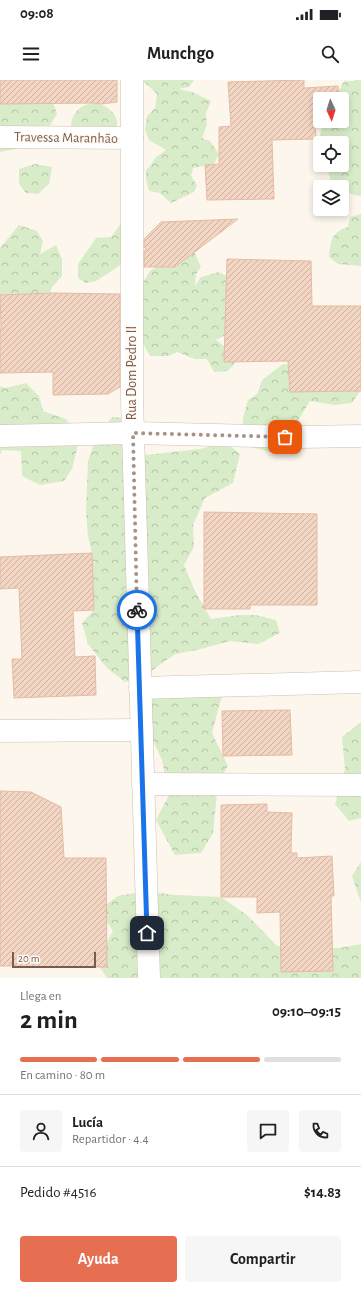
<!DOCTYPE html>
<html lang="es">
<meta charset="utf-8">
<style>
body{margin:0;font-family:"Alegreya Sans",sans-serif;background:#f6f6f6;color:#202124;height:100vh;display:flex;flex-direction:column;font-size:15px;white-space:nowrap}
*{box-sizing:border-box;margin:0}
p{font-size:13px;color:#757577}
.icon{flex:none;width:22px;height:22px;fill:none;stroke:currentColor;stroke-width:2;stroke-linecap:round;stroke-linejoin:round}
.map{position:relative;height:898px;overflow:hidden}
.sheet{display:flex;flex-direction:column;background:#fff;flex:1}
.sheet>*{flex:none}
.needle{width:26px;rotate:176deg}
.controls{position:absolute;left:313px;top:12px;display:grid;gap:8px}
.controls a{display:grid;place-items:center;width:36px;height:36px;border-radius:4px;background:#fff;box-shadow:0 2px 6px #0003;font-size:20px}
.scale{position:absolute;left:12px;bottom:10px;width:84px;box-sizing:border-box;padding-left:4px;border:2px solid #7a5c4d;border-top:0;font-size:11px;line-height:14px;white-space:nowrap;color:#7a5c4d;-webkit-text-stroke:3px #fffaf3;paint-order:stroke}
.pin{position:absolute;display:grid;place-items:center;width:34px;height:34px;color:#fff;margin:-17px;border-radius:8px;box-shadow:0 2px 6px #0006}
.courier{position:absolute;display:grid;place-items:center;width:40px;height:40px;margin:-20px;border:3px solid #1a73e8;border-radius:50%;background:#fff;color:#222;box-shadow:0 1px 5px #0007}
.overview em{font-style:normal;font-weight:600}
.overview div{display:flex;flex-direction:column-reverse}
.overview{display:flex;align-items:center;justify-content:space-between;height:68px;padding:0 20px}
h1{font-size:26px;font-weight:600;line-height:30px}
.bar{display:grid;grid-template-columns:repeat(4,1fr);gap:6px 4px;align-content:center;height:48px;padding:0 20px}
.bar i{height:5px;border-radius:3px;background:#e0e0e0}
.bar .selected{background:#e76f51}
.bar p{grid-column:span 4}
.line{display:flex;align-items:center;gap:10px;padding:0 20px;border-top:1px solid #e0e0e0}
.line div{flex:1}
.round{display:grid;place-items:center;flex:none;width:42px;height:42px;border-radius:4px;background:#f6f6f6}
.button{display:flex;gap:8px;margin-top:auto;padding:8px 20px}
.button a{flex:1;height:46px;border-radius:4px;background:#e76f51;color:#fff;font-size:16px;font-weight:600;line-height:46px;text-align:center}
.button a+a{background:#f6f6f6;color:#202124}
.status{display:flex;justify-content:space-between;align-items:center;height:28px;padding:0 20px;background:#fff;direction:ltr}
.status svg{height:11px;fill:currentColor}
header{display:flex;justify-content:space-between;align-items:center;height:52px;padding:0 20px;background:#fff;font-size:18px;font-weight:600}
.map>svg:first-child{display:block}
</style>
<div class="status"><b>09:08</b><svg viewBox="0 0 49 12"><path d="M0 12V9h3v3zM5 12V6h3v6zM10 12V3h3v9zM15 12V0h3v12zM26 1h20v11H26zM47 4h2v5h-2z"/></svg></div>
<header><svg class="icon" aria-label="menu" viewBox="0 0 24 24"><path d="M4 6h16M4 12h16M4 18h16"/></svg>Munchgo<svg class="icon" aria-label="search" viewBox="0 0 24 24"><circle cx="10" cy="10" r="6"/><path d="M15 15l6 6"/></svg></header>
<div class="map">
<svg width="361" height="898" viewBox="0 0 361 898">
<defs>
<pattern id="forest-crowns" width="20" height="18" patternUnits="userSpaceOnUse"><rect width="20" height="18" fill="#d8ecc9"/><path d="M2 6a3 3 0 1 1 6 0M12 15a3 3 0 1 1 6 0" fill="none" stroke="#b4c2a5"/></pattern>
<pattern id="building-hatch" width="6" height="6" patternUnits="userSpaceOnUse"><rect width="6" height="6" fill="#f3d5c3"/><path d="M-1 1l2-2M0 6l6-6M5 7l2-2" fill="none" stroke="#cab0a1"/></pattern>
</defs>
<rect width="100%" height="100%" fill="#fdf6ec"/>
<g fill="url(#forest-crowns)">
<polygon points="142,0 194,0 189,7 178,9 192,12 211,21 206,33 207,45 202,58 210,61 219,74 214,84 193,88 191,96 197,105 194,112 171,123 160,113 149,111 146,99 146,90 151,85 156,77 166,70 149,60 145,50 147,36 155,28 157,14"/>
<polygon points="355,0 361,0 361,116 359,116 344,112 342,111 342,107 336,107 332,104 326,85 342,85 342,63 320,63 320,73 317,66 322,48 342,43 342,19 339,19 338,13 344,1 354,1"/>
<polygon points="0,12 51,16 57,34 47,50 16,69 0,72"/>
<path d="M93 23C105 23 122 35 116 50 115 53 112 56 110 58 104 66 100 69 89 68L71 48C71 34 79 25 93 23Z"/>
<polygon points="35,84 52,87 49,104 38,114 26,113 19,104 19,89"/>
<path d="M361 134V186L338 184 329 177C331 160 331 153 348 147L350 137Z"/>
<polygon points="19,145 37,151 43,161 40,174 56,165 62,179 62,196 52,207 50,213 0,229 0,168"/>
<polygon points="120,145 127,147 129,175 118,187 96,201 86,203 78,198 78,184 96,158 111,157"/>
<polygon points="192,167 201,187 196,194 195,206 201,197 219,192 229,197 235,250 216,260 229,270 235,283 228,291 214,292 207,279 195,279 177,272 168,276 150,276 140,258 137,212 150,191"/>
<polygon points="283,284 298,286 361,310 352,323 335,325 310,321 299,339 295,355 279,371 270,372 251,367 242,354 243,338 248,320 257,314 262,300"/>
<polygon points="26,303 39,316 43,331 66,339 80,357 72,389 64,401 40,405 22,396 21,371 2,370 0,375 0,306 5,308"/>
<polygon points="113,337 133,339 146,375 200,369 225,362 240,374 233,403 205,418 193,445 194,467 184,485 195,511 211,539 240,535 256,535 276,540 280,553 258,564 230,561 197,570 175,574 140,599 125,602 107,588 88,564 82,543 94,530 92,473 88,456 86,432 88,381 98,351"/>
<polygon points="154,606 223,612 212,653 228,686 218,703 213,753 201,773 175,775 156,740 169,715 162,680 142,637"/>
<polygon points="361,642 361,738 349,741 335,724 345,689 342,657"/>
<polygon points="361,782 361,823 352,796"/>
<polygon points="146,811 174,815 221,817 247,835 277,866 339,868 361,864 361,898 107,898 97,883 113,851 99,830 118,816"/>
</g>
<g fill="url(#building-hatch)" stroke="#e6bba3">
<polygon points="0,0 117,0 117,22 101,24 93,23 0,24"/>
<polygon points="304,0 304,8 338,6 339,19 320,19 320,41 339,41 339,44 315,45 316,59 272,60 274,119 207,120 205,85 219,84 219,47 231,46 228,2"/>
<polygon points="238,139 175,187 144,187 144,171 146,169 144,167 144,159 161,142"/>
<polygon points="227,179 311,181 312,226 361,226 361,311 290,312 288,281 224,282"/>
<polygon points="53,213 120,214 120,307 108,314 53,315 53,292 0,293 0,251 1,248 0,215"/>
<polygon points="204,432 317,434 317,525 250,525 250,529 204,529"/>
<polygon points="92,473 94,530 73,531 75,577 95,576 96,615 14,618 12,579 22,579 19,508 0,509 0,477"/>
<polygon points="290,630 292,675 223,676 222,631"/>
<polygon points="0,711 31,712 61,727 64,778 106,778 107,887 18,887 18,886 0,886"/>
<polygon points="267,724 267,732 292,733 291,773 297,773 297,778 332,776 334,816 331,816 333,891 281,892 280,832 257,833 257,817 221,817 221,725"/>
</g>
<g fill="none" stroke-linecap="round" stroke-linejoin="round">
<g stroke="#d1beb0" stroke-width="23">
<g id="street">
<polyline points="132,0 132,319 149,898"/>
<polyline points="0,57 132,58"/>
<polyline points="0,356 133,353 301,357 361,356"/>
<polyline points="140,608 361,602"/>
<polyline points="0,651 142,650"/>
<polyline points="143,704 361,705"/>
</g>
</g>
<use href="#street" stroke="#fff" stroke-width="22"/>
</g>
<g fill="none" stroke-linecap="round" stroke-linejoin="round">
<polyline stroke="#a89285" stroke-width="4" stroke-dasharray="0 7.2" points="137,530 133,353 285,357"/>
<polyline stroke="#1a73e8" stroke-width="5" points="137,530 147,853"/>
</g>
<g text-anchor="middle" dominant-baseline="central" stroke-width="3" stroke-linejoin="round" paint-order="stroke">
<g font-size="14" fill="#7a5c4d" stroke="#fffaf3">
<text transform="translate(66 58) rotate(1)">Travessa Maranhão</text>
<text transform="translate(132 293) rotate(-90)">Rua Dom Pedro II</text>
</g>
</g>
</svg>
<div class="controls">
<a><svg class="needle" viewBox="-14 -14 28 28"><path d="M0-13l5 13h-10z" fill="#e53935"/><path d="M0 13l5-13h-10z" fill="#757577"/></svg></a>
<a><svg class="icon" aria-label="locate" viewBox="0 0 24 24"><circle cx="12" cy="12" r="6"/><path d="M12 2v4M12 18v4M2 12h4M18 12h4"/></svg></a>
<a><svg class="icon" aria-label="layers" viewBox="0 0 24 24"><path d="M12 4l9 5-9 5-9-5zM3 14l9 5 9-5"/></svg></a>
</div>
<div class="scale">20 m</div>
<div class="pin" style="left:285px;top:357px;background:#ea580c"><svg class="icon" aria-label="bag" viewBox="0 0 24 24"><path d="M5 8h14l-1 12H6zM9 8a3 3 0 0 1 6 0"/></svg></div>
<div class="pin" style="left:147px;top:853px;background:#1f2937"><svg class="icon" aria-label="home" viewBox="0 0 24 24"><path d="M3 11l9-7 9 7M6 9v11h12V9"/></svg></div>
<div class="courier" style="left:137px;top:530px"><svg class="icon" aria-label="bike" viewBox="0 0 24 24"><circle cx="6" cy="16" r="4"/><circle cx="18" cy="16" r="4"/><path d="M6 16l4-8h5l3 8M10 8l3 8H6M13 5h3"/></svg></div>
</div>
<section class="sheet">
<div class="overview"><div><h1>2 min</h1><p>Llega en</p></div><em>09:10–09:15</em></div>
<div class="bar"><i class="selected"></i><i class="selected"></i><i class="selected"></i><i></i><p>En camino · 80 m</p></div>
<div class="line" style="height:72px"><a class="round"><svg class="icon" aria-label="person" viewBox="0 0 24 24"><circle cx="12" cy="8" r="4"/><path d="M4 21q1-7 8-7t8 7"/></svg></a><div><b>Lucía</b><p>Repartidor · 4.4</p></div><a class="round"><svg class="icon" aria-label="chat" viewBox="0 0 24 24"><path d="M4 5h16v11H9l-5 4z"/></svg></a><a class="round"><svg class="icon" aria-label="phone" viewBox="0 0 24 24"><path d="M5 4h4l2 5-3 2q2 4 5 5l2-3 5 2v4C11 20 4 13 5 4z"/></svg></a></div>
<div class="line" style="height:52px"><div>Pedido #4516</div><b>$14.83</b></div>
<div class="button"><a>Ayuda</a><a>Compartir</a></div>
</section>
